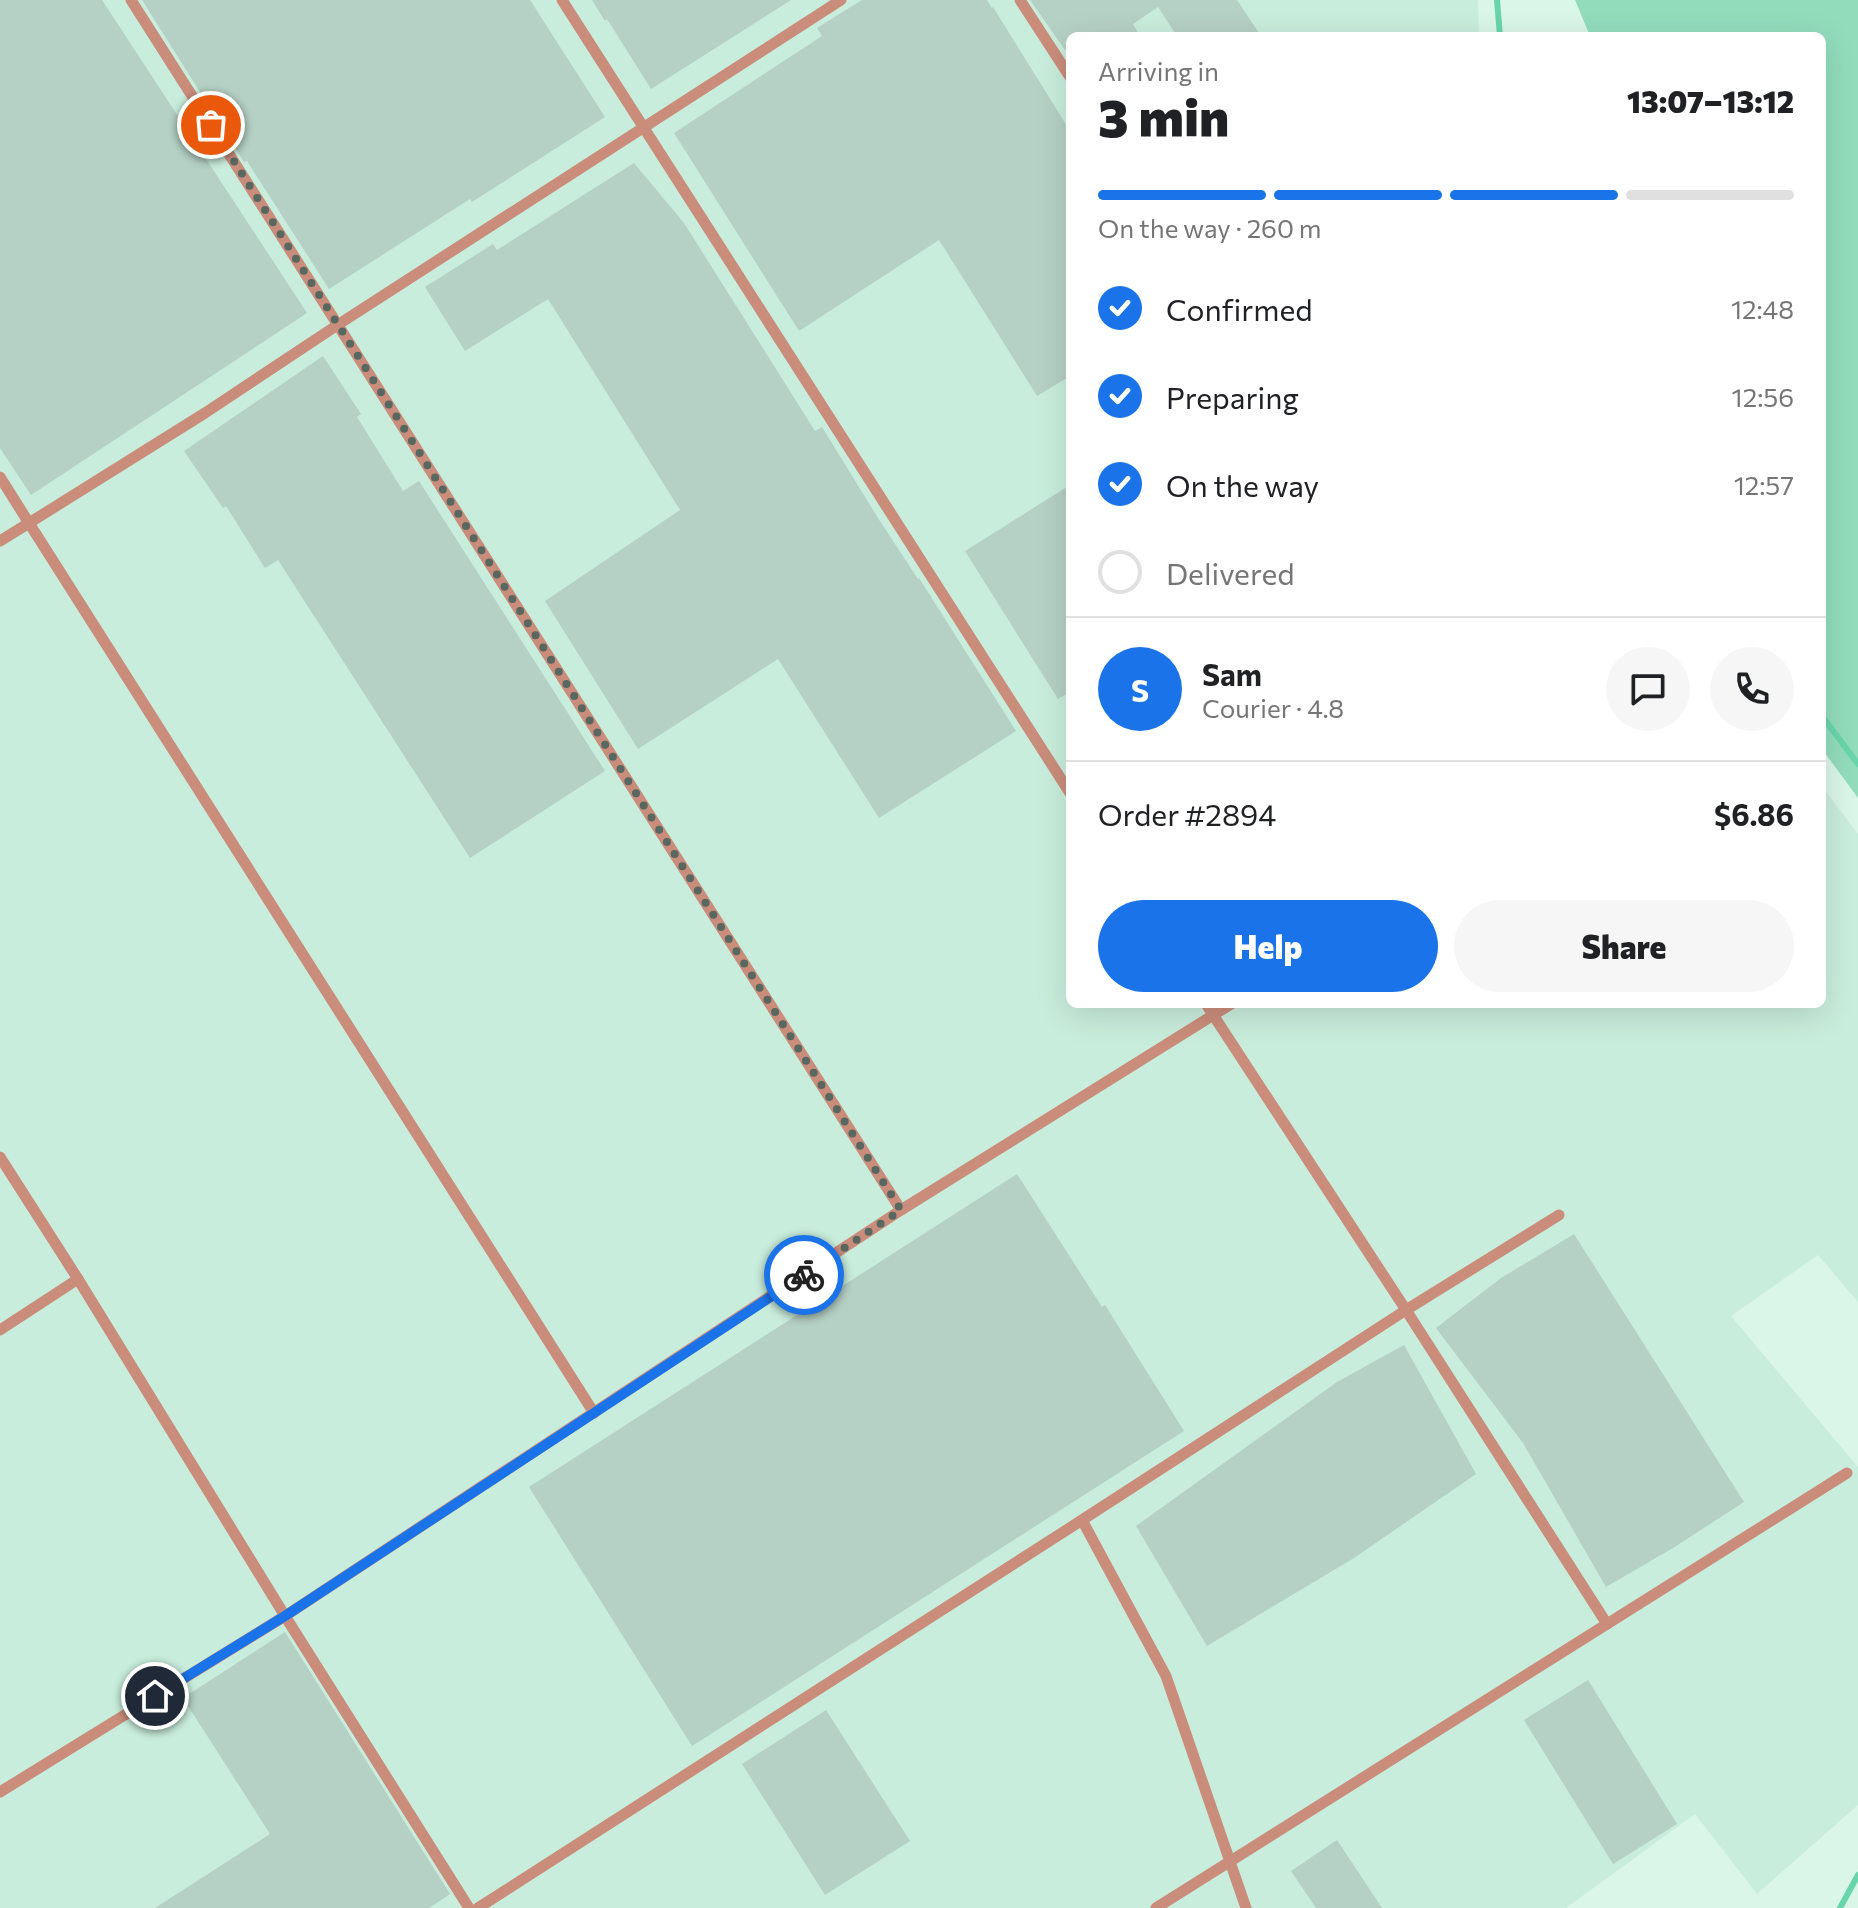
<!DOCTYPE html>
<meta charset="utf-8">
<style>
body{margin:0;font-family:Commissioner,sans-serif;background:#f6f6f6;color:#202124;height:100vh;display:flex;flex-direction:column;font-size:30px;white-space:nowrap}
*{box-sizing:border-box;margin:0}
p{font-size:26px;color:#757577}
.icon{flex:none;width:44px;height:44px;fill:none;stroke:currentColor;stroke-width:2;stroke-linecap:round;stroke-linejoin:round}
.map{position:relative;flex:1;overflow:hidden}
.drawer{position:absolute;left:1066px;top:32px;width:760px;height:976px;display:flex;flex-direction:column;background:#fff;border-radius:12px;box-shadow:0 8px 32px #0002}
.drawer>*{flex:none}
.pin{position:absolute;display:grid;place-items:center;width:68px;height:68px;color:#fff;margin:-34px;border:4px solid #fff;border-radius:50%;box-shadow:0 2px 8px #0007}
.courier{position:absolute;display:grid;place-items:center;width:80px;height:80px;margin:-40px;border:6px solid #1a73e8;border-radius:50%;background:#fff;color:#222;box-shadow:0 2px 10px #0007}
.head em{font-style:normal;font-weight:800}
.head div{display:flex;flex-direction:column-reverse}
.head{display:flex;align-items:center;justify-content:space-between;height:136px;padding:0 32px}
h1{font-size:52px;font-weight:800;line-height:60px}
.bar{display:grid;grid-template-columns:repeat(4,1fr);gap:12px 8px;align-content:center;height:96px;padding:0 32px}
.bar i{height:10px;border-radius:6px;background:#e0e0e0}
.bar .active{background:#1a73e8}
.bar p{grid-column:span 4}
.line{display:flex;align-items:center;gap:20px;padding:0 32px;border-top:2px solid #e0e0e0}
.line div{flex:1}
.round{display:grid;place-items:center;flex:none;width:84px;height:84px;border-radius:42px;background:#f6f6f6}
ol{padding:0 32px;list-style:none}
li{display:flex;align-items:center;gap:24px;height:88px}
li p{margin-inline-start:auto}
li .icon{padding:8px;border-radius:50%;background:#1a73e8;color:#fff;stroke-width:4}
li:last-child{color:#757577}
li i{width:44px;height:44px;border:4px solid #e0e0e0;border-radius:50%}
.cta{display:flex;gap:16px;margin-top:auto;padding:16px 32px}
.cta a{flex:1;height:92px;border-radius:48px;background:#1a73e8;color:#fff;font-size:32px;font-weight:800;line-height:92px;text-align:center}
.cta a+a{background:#f6f6f6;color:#202124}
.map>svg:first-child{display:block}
</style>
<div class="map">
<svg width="1858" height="1908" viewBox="0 0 1858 1908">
<rect width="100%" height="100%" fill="#daf6e9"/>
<polygon fill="#c9eddc" points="0,0 1478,0 1479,36 1070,36 1070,1004 1822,1004 1822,786 1858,834 1858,1302 1818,1255 1731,1316 1858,1467 1858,1805 1757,1894 1695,1814 1566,1908 0,1908"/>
<polygon fill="#92dcbc" points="1575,0 1858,0 1858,798 1822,749 1822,36 1590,36"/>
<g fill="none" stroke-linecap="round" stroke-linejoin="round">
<g stroke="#69d5ab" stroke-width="6">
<polyline points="1497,0 1500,36"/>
<polyline points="1822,716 1858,764"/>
<polyline points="1840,1908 1858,1875"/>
</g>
</g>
<g fill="#b5d0c4">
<polygon points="0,0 102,0 307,313 31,495 0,448"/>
<polygon points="142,0 530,0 605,117 472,202 470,199 329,289 247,161 244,162"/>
<polygon points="592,0 791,0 651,89 607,19 605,21"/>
<polygon points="862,0 987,0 992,8 993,7 1070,131 1070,376 1037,396 939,240 799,331 674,133 822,36 817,28"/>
<polygon points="1030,0 1237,0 1261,36 1177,36 1158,7 1133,24 1140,36 1070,36 1070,57"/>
<polygon points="634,163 684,223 815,431 822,427 878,518 918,579 919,578 1016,731 879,818 778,659 638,749 545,601 680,510 548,299 465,351 425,287 493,244 497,250"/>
<polygon points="323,356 361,414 357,417 403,491 419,481 605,771 470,858 278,560 265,568 226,506 223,508 184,451"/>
<polygon points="1070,485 1070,692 1058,699 965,551"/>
<polygon points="1017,1174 1102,1307 1105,1305 1184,1431 692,1746 529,1487"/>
<polygon points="1574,1234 1744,1502 1673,1548 1606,1587 1523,1443 1436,1328 1501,1278"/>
<polygon points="1404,1345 1476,1474 1354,1558 1207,1646 1136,1526 1337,1382"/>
<polygon points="285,1632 450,1894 429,1908 155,1908 270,1834 183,1698"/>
<polygon points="1588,1680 1677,1824 1613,1864 1524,1720"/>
<polygon points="826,1710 910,1841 825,1895 742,1764"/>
<polygon points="1337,1840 1382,1908 1316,1908 1291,1871"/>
</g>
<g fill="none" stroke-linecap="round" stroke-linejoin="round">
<g stroke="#ca8d7b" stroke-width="11">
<polyline points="131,0 901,1210"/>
<polyline points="562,0 1070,793"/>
<polyline points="1020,0 1070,77"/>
<polyline points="0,477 29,523 205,413 339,324 841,0"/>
<polyline points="0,541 29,523 594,1413"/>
<polyline points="0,1157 78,1279 285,1616 469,1908"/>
<polyline points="1559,1215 1406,1310 1607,1624"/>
<polyline points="0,1330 78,1279"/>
<polyline points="1082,1520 1166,1676 1246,1908"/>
<polyline points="0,1792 285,1616 901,1210 1231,1004"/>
<polyline points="478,1908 1082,1520 1406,1310 1206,1004"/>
<polyline points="1156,1908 1847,1473"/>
</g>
</g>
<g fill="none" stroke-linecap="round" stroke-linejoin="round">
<polyline stroke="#586861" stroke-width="8" stroke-dasharray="0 14.4" points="211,125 901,1210 804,1275"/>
<polyline stroke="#1a73e8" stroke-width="10" points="155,1696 285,1616 804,1275"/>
</g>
</svg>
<div class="pin" style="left:211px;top:125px;background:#ea580c"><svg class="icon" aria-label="bag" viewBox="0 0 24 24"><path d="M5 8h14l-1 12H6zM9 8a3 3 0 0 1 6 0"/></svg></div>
<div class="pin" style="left:155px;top:1696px;background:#1f2937"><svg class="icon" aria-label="home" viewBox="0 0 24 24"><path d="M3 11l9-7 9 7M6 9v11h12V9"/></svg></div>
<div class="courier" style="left:804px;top:1275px"><svg class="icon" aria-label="bike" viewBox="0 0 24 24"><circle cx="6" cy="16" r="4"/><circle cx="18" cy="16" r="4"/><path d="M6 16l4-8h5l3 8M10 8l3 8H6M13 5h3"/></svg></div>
<section class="drawer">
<div class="head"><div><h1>3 min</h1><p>Arriving in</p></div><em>13:07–13:12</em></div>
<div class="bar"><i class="active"></i><i class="active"></i><i class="active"></i><i></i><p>On the way · 260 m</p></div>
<ol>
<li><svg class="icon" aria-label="check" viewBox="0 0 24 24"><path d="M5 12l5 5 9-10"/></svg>Confirmed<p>12:48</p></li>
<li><svg class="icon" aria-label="check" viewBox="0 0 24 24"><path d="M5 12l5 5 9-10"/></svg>Preparing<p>12:56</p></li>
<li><svg class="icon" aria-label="check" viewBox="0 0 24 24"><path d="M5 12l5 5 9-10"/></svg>On the way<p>12:57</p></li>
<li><i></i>Delivered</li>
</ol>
<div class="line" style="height:144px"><b class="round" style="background:#1a73e8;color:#fff">S</b><div><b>Sam</b><p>Courier · 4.8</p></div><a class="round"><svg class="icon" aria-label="chat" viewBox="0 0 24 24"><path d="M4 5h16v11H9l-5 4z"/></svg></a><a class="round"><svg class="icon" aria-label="phone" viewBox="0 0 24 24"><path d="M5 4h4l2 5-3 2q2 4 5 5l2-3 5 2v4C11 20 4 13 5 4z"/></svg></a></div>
<div class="line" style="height:104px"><div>Order #2894</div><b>$6.86</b></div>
<div class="cta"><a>Help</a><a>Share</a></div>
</section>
</div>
